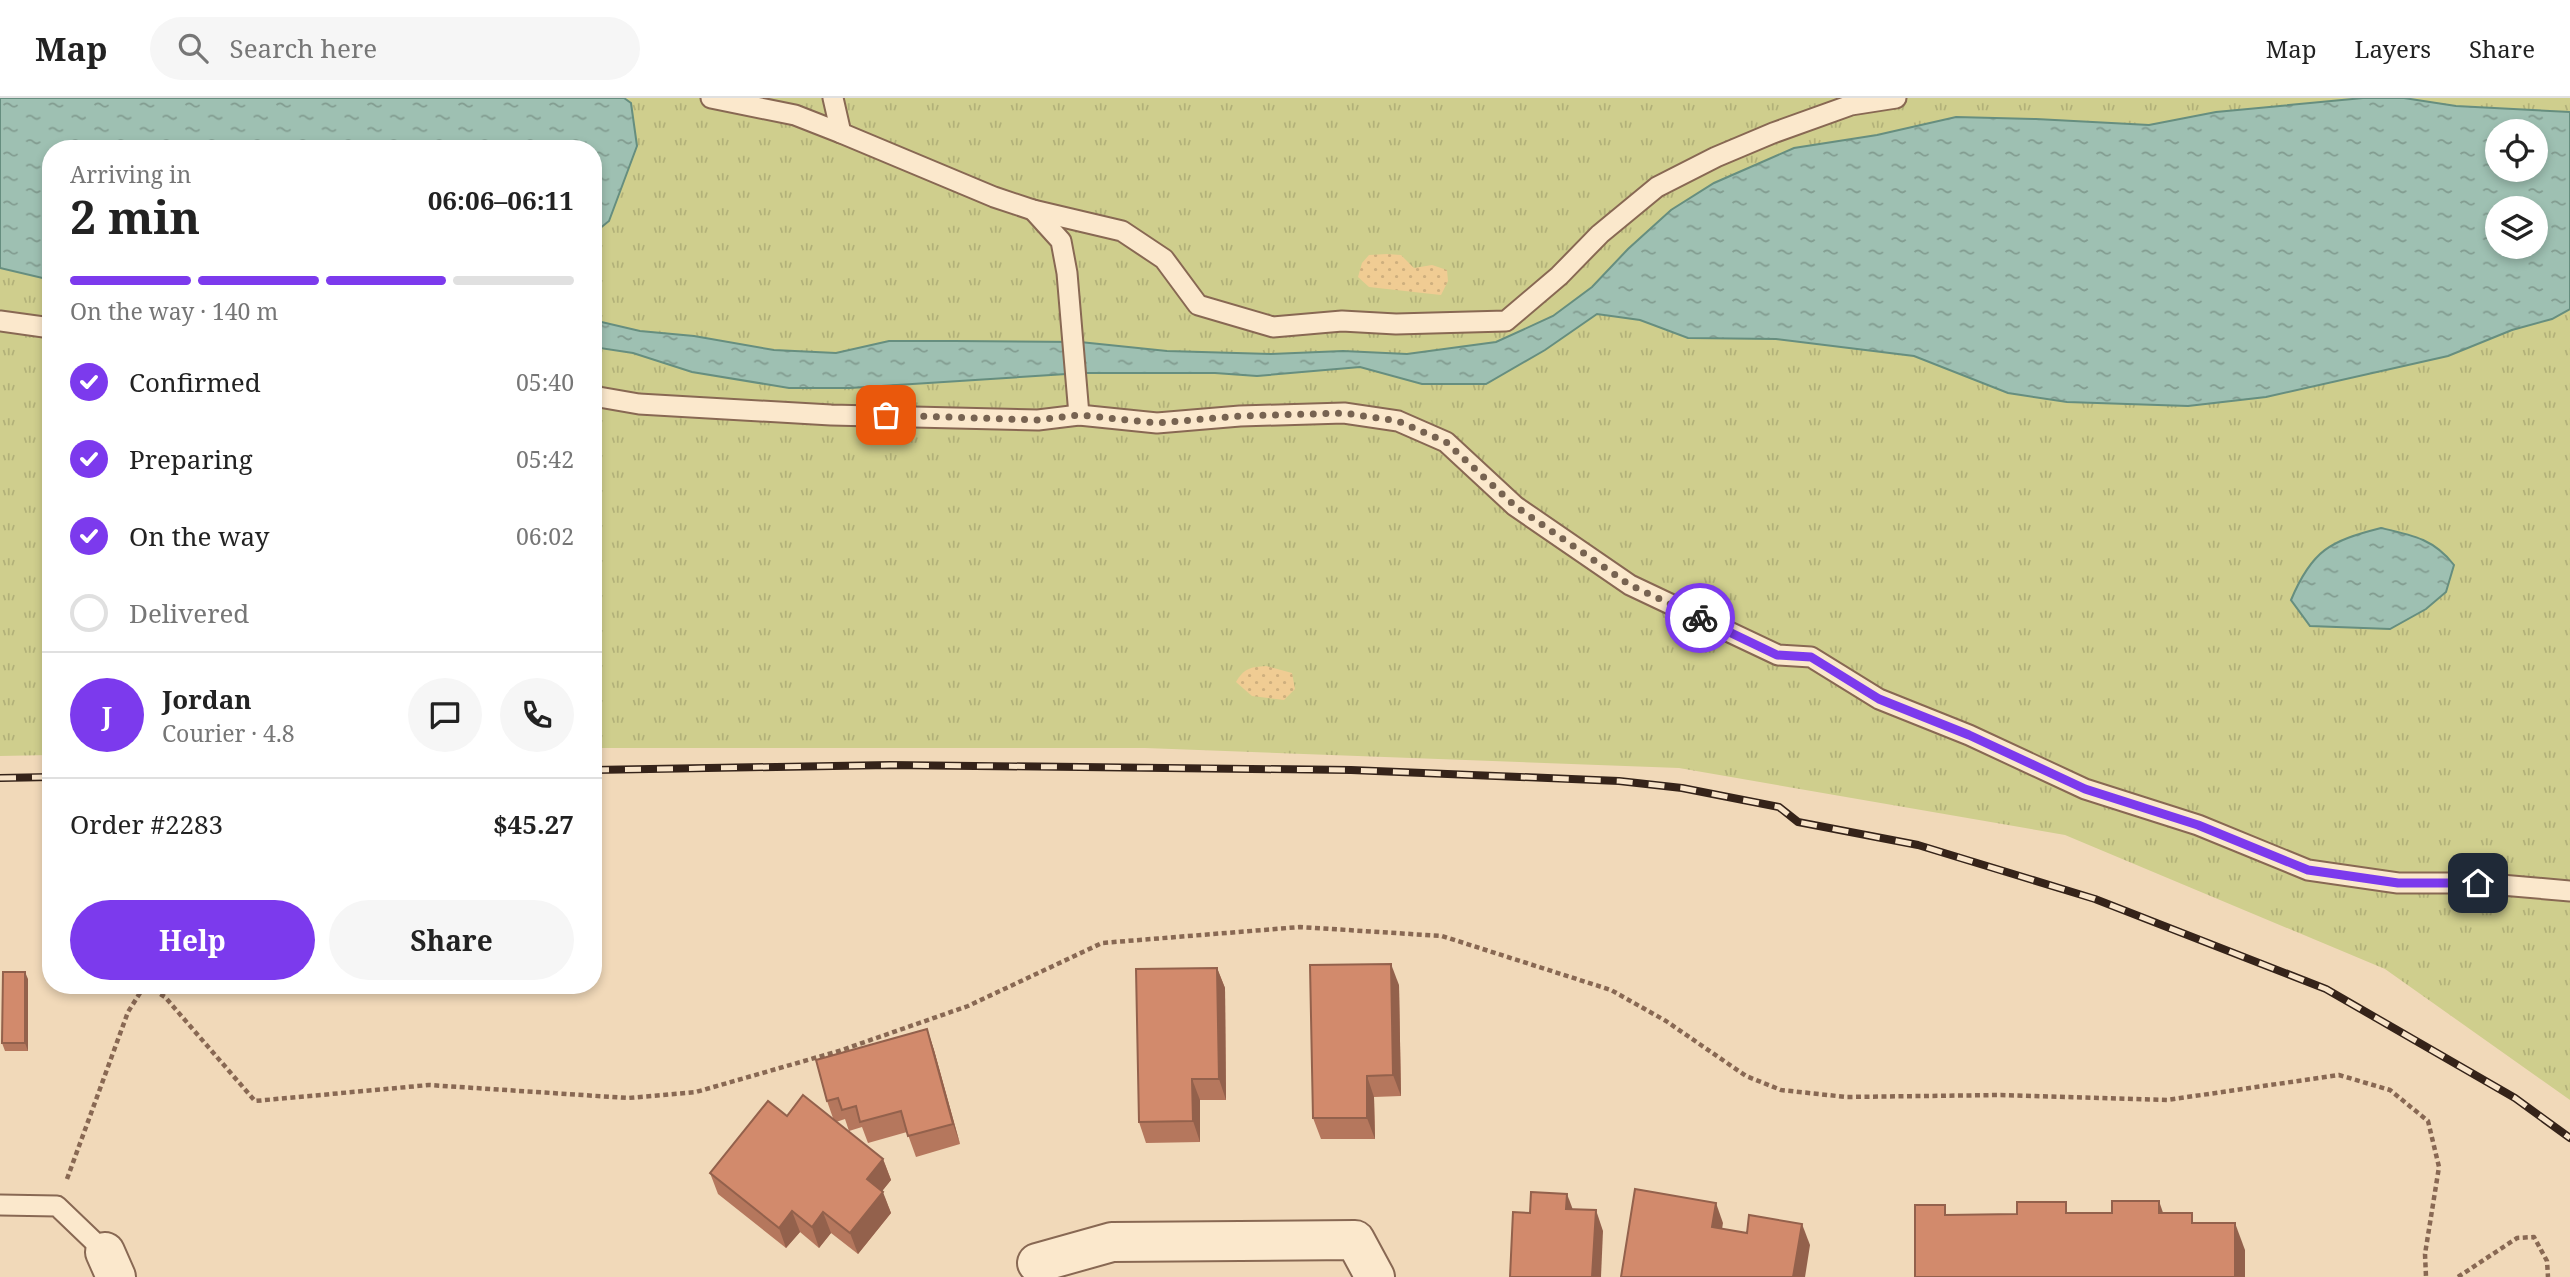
<!DOCTYPE html>
<meta charset="utf-8">
<style>
body{margin:0;font-family:"Noto Serif",serif;background:#f6f6f6;color:#222;height:100vh;display:flex;flex-direction:column;font-size:26px;white-space:nowrap}
*{box-sizing:border-box;margin:0}
p{font-size:23px;color:#767676}
.icon{flex:none;width:38px;height:38px;fill:none;stroke:currentColor;stroke-width:2;stroke-linecap:round;stroke-linejoin:round}
.map{position:relative;flex:1;overflow:hidden}
.drawer{position:absolute;left:42px;top:42px;width:560px;height:854px;display:flex;flex-direction:column;background:#fff;border-radius:28px;box-shadow:0 4px 10px #0003}
.drawer>*{flex:none}
.fabs{position:absolute;left:2485px;top:21px;display:grid;gap:14px}
.fabs a{display:grid;place-items:center;width:63px;height:63px;border-radius:50%;background:#fff;box-shadow:0 4px 10px #0003;font-size:35px}
.pin{position:absolute;display:grid;place-items:center;width:60px;height:60px;color:#fff;margin:-30px;border-radius:14px;box-shadow:0 4px 10px #0006}
.courier{position:absolute;display:grid;place-items:center;width:70px;height:70px;margin:-35px;border:5px solid #7c3aed;border-radius:50%;background:#fff;color:#222;box-shadow:0 2px 9px #0007}
.headline em{font-style:normal;font-weight:700}
.headline div{display:flex;flex-direction:column-reverse}
.headline{display:flex;align-items:center;justify-content:space-between;height:119px;padding:0 28px}
h1{font-size:46px;font-weight:700;line-height:52px}
.bar{display:grid;grid-template-columns:repeat(4,1fr);gap:10px 7px;align-content:center;height:84px;padding:0 28px}
.bar i{height:9px;border-radius:5px;background:#e0e0e0}
.bar .selected{background:#7c3aed}
.bar p{grid-column:span 4}
.line{display:flex;align-items:center;gap:18px;padding:0 28px;border-top:2px solid #e0e0e0}
.line div{flex:1}
.round{display:grid;place-items:center;flex:none;width:74px;height:74px;border-radius:37px;background:#f6f6f6}
ol{padding:0 28px;list-style:none}
li{display:flex;align-items:center;gap:21px;height:77px}
li p{margin-inline-start:auto}
li .icon{padding:7px;border-radius:50%;background:#7c3aed;color:#fff;stroke-width:4}
li:last-child{color:#767676}
li i{width:38px;height:38px;border:4px solid #e0e0e0;border-radius:50%}
.primary-button{display:flex;gap:14px;margin-top:auto;padding:14px 28px}
.primary-button a{flex:1;height:80px;border-radius:42px;background:#7c3aed;color:#fff;font-size:28px;font-weight:700;line-height:80px;text-align:center}
.primary-button a+a{background:#f6f6f6;color:#222}
header{display:flex;align-items:center;gap:42px;box-sizing:border-box;height:98px;padding:0 35px;background:#fff;border-bottom:2px solid #e0e0e0}
header strong{font-size:33px}
nav{display:flex;gap:38px;margin-inline-start:auto;font-size:24px}
.search{width:490px;height:63px;background:#f6f6f6;display:flex;align-items:center;gap:18px;box-sizing:border-box;padding:0 24px;border-radius:38px;color:#767676;font-size:26px}
.map>svg:first-child{display:block}
</style>
<header>
<strong>Map</strong>
<div class="search"><svg class="icon" aria-label="search" viewBox="0 0 24 24"><circle cx="10" cy="10" r="6"/><path d="M15 15l6 6"/></svg>Search here</div>
<nav><a>Map</a><a>Layers</a><a>Share</a></nav>
</header>
<div class="map">
<svg width="2570" height="1179" viewBox="0 0 2570 1179">
<defs>
<pattern id="grass-tufts" width="24" height="20" patternUnits="userSpaceOnUse" patternTransform="scale(1.75)"><rect width="24" height="20" fill="#cfce8d"/><path d="M3 7l-1-3M5 7V3M7 7l1-3M15 17l-1-3M17 17v-4M19 17l1-3" fill="none" stroke="#b2b179"/></pattern>
<pattern id="sand-dots" width="8" height="8" patternUnits="userSpaceOnUse" patternTransform="scale(1.75)"><rect width="8" height="8" fill="#f0cc93"/><path d="M2 2h.1M6 6h.1" fill="none" stroke="#ceaf7e" stroke-width="1.8" stroke-linecap="round"/></pattern>
<pattern id="water-ripples" width="26" height="14" patternUnits="userSpaceOnUse" patternTransform="scale(1.75)"><rect width="26" height="14" fill="#9ec0b2"/><path d="M2 4q2-2 4 0t4 0M15 11q2-2 4 0t4 0" fill="none" stroke="#829c90"/></pattern>
</defs>
<rect width="100%" height="100%" fill="#f1d9b9"/>
<path fill="url(#grass-tufts)" fill-rule="evenodd" d="M0 0H2570V1002L2385 871 2065 737 1679 670 1145 650H593V51H51V657L0 658ZM2497 33H2536V72H2497ZM2497 110H2536V149H2497Z"/>
<g fill="url(#sand-dots)">
<polygon points="1387,156 1401,157 1414,170 1432,167 1447,172 1448,183 1441,197 1369,189 1358,179 1362,165 1369,157"/>
<path d="M1266 568 1292 575 1295 591 1284 602 1252 598 1236 584C1244 570 1251 569 1266 568Z"/>
</g>
<g fill="url(#water-ripples)" stroke="#668e7f" stroke-width="2" fill-rule="evenodd">
<polygon points="0,0 624,0 631,5 637,48 609,123 593,136 593,51 51,51 51,182 0,170"/>
<path d="M2363 0H2404L2456 8 2570 14V211L2552 221 2512 232 2448 258 2266 299 2188 308 2067 304 2008 295 1914 258 1776 241 1688 240 1640 222 1597 216 1545 252 1486 286H1422L1360 269 1257 278 1215 275H1082L850 290H789L692 274 633 255 593 249V222L640 233 694 238 774 252 836 255 889 243H954L1080 244 1167 253 1271 256 1343 253 1407 256 1496 244 1553 218 1592 189 1628 151 1671 112 1714 85 1794 50 1877 37 1956 19 2036 21 2149 27 2216 14ZM2497 33H2536V72H2497ZM2497 110H2536V149H2497Z"/>
<path d="M2381 430C2412 437 2434 441 2454 467L2446 494 2426 511 2390 531 2310 528 2291 502C2312 452 2330 443 2381 430Z"/>
</g>
<g fill="none" stroke-linecap="round" stroke-linejoin="round">
<g stroke="#886853" stroke-width="23">
<g id="service">
<polyline points="711,0 795,17 841,35"/>
<polyline points="833,0 841,35 994,99 1033,112 1122,133 1164,161 1198,207 1273,229 1342,223 1396,226 1506,223 1559,178 1600,136 1657,89 1716,59 1773,35 1851,7 1896,0"/>
<polyline points="1033,112 1061,143 1067,175 1079,317"/>
<polyline points="0,223 51,230"/>
<polyline points="593,298 639,306 831,317 1038,322 1079,317 1157,325 1240,318 1344,315 1398,323 1446,344 1515,408 1630,487 1778,557 1811,559 1879,601 1969,637 2085,691 2198,727 2308,772 2398,785 2478,785 2570,793"/>
<polyline points="0,1107 57,1108 105,1154"/>
</g>
</g>
<g stroke="#886853" stroke-width="42">
<g id="minor">
<polyline points="105,1154 116,1179"/>
<polyline points="1037,1165 1112,1144 1355,1142 1375,1179"/>
</g>
</g>
<g stroke="#886853" stroke-width="4.5" stroke-dasharray="5 3.5" stroke-linecap="butt">
<polyline points="146,887 165,899 255,1003 429,987 628,1000 696,994 839,953 968,908 1102,845 1300,829 1442,838 1611,892 1666,923 1746,978 1781,992 1846,999 2001,997 2167,1002 2339,977 2390,992 2428,1023 2439,1069 2425,1156 2426,1179"/>
<polyline points="67,1081 128,914 145,887"/>
<polyline points="2458,1179 2517,1140 2534,1139 2547,1163 2548,1179"/>
</g>
<use href="#service" stroke="#fbe8cc" stroke-width="19"/>
<use href="#minor" stroke="#fbe8cc" stroke-width="38"/>
<g stroke="#352319" stroke-width="8">
<g id="rail">
<polyline points="593,672 890,667 1351,672 1619,683 1682,690 1779,709 1798,724 1918,747 2095,801 2326,891 2515,1000 2570,1040"/>
<polyline points="0,680 51,679"/>
</g>
</g>
<use href="#rail" stroke="#f8e4c9" stroke-width="5" stroke-dasharray="16" stroke-linecap="butt"/>
</g>
<g fill="#b5775d">
<polygon points="1217,870 1225,890 1226,1002 1200,1002 1200,1044 1146,1045 1139,1024"/>
<polygon points="28,881 28,953 5,953 2,945"/>
<polygon points="1399,887 1401,998 1374,999 1375,1041 1321,1041 1313,1020"/>
<polygon points="927,931 934,952 960,1046 916,1059 907,1034 868,1045 862,1029 849,1033 845,1021 836,1024 883,1061 891,1082 882,1093 891,1115 858,1156 831,1135 819,1150 800,1134 786,1150 718,1096 710,1075 834,1023 827,1003"/>
</g>
<g fill="#93614c">
<polygon points="1391,866 1399,887 1401,998 1393,977"/>
<polygon points="1217,870 1225,890 1226,1002 1219,981"/>
<polygon points="25,874 28,881 28,953 25,945"/>
<polygon points="927,931 934,952 960,1046 953,1026"/>
<polygon points="1367,978 1374,999 1375,1041 1367,1020"/>
<polygon points="1192,981 1200,1002 1200,1044 1193,1023"/>
<polygon points="883,1061 891,1082 875,1102 867,1081"/>
<polygon points="883,1094 891,1115 858,1156 850,1135"/>
<polygon points="1567,1096 1575,1117 1566,1111"/>
<polygon points="2159,1103 2168,1129 2159,1115"/>
<polygon points="1716,1105 1723,1125 1719,1150 1712,1129"/>
<polygon points="1596,1112 1603,1133 1601,1179 1592,1179"/>
<polygon points="792,1113 800,1134 786,1150 779,1130"/>
<polygon points="823,1114 831,1135 819,1150 812,1129"/>
<polygon points="2235,1125 2245,1152 2245,1179 2235,1179"/>
<polygon points="1802,1126 1810,1147 1805,1179 1793,1179"/>
</g>
<g fill="#d28a6c" stroke="#93614c" stroke-width="2">
<polygon points="1391,866 1393,977 1367,978 1367,1020 1313,1020 1310,867"/>
<polygon points="1217,870 1219,981 1192,981 1193,1023 1139,1024 1136,871"/>
<polygon points="3,874 25,874 25,945 2,945"/>
<polygon points="927,931 953,1026 908,1038 901,1013 860,1024 856,1008 842,1012 838,1000 827,1003 816,962"/>
<polygon points="803,997 883,1061 867,1081 883,1094 850,1135 823,1114 812,1129 792,1113 779,1130 710,1075 768,1003 787,1018"/>
<polygon points="1635,1091 1716,1105 1712,1129 1747,1135 1749,1117 1802,1126 1793,1179 1621,1179"/>
<polygon points="1531,1094 1567,1096 1566,1111 1596,1112 1592,1179 1510,1179 1513,1114 1530,1115"/>
<polygon points="2112,1103 2159,1103 2159,1115 2192,1115 2192,1125 2235,1125 2235,1179 1915,1179 1915,1107 1945,1107 1945,1117 2017,1116 2017,1104 2066,1104 2066,1115 2112,1115"/>
</g>
<g fill="none" stroke-linecap="round" stroke-linejoin="round">
<polyline stroke="#776351" stroke-width="7" stroke-dasharray="0 12.6" points="886,317 1038,322 1079,317 1157,325 1240,318 1344,315 1398,323 1446,344 1515,408 1630,487 1700,520"/>
<polyline stroke="#7c3aed" stroke-width="9" points="1700,520 1777,557 1811,559 1879,601 1969,637 2085,691 2198,727 2308,772 2398,785 2478,785"/>
</g>
</svg>
<div class="fabs">
<a><svg class="icon" aria-label="locate" viewBox="0 0 24 24"><circle cx="12" cy="12" r="6"/><path d="M12 2v4M12 18v4M2 12h4M18 12h4"/></svg></a>
<a><svg class="icon" aria-label="layers" viewBox="0 0 24 24"><path d="M12 4l9 5-9 5-9-5zM3 14l9 5 9-5"/></svg></a>
</div>
<div class="pin" style="left:886px;top:317px;background:#ea580c"><svg class="icon" aria-label="bag" viewBox="0 0 24 24"><path d="M5 8h14l-1 12H6zM9 8a3 3 0 0 1 6 0"/></svg></div>
<div class="pin" style="left:2478px;top:785px;background:#1f2937"><svg class="icon" aria-label="home" viewBox="0 0 24 24"><path d="M3 11l9-7 9 7M6 9v11h12V9"/></svg></div>
<div class="courier" style="left:1700px;top:520px"><svg class="icon" aria-label="bike" viewBox="0 0 24 24"><circle cx="6" cy="16" r="4"/><circle cx="18" cy="16" r="4"/><path d="M6 16l4-8h5l3 8M10 8l3 8H6M13 5h3"/></svg></div>
<section class="drawer">
<div class="headline"><div><h1>2 min</h1><p>Arriving in</p></div><em>06:06–06:11</em></div>
<div class="bar"><i class="selected"></i><i class="selected"></i><i class="selected"></i><i></i><p>On the way · 140 m</p></div>
<ol>
<li><svg class="icon" aria-label="check" viewBox="0 0 24 24"><path d="M5 12l5 5 9-10"/></svg>Confirmed<p>05:40</p></li>
<li><svg class="icon" aria-label="check" viewBox="0 0 24 24"><path d="M5 12l5 5 9-10"/></svg>Preparing<p>05:42</p></li>
<li><svg class="icon" aria-label="check" viewBox="0 0 24 24"><path d="M5 12l5 5 9-10"/></svg>On the way<p>06:02</p></li>
<li><i></i>Delivered</li>
</ol>
<div class="line" style="height:126px"><b class="round" style="background:#7c3aed;color:#fff">J</b><div><b>Jordan</b><p>Courier · 4.8</p></div><a class="round"><svg class="icon" aria-label="chat" viewBox="0 0 24 24"><path d="M4 5h16v11H9l-5 4z"/></svg></a><a class="round"><svg class="icon" aria-label="phone" viewBox="0 0 24 24"><path d="M5 4h4l2 5-3 2q2 4 5 5l2-3 5 2v4C11 20 4 13 5 4z"/></svg></a></div>
<div class="line" style="height:91px"><div>Order #2283</div><b>$45.27</b></div>
<div class="primary-button"><a>Help</a><a>Share</a></div>
</section>
</div>
